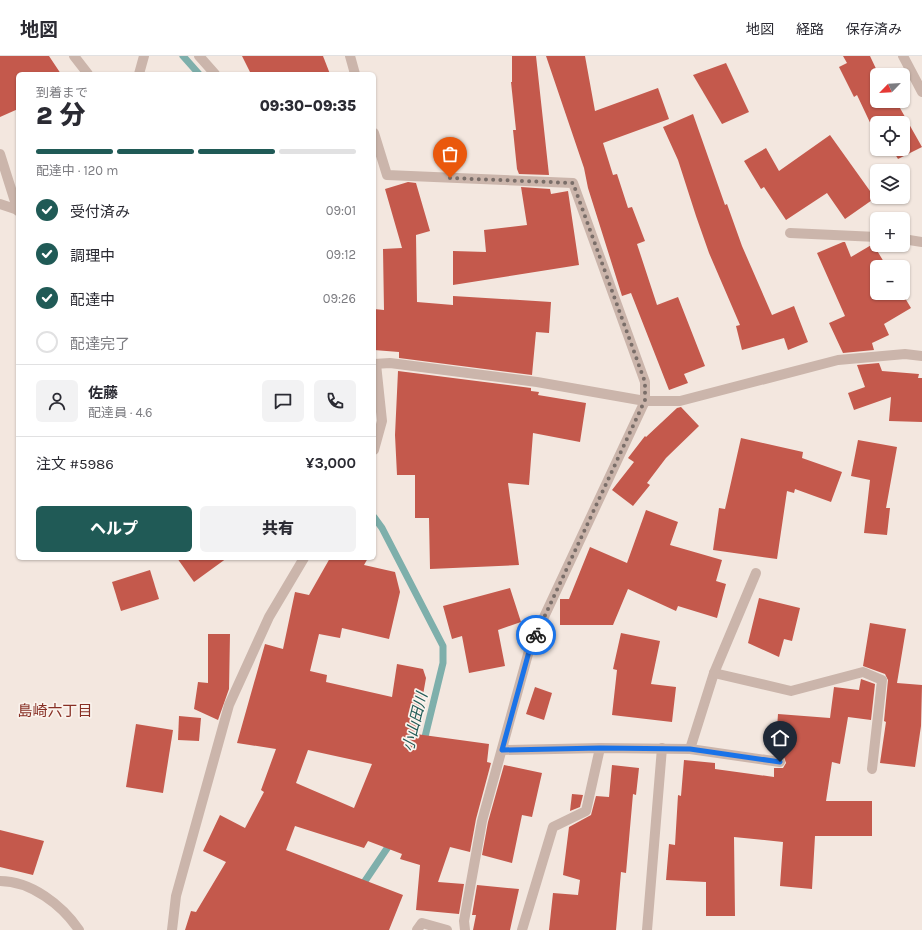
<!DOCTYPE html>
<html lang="ja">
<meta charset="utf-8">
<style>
body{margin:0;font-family:Karla,"Noto Sans JP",sans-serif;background:#f2f2f3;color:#2b2b33;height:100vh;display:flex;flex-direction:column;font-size:15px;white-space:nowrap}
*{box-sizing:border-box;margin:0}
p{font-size:13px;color:#7c7c81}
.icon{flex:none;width:22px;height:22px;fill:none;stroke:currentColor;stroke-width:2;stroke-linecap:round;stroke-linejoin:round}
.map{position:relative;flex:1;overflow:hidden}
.side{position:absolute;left:16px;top:16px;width:360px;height:488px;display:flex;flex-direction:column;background:#fff;border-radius:6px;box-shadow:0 1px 3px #0004}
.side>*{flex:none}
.needle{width:26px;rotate:245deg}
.controls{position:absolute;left:870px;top:12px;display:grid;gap:8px}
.controls a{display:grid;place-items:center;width:40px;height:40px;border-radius:6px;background:#fff;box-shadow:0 1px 3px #0004;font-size:20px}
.pin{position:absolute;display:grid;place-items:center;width:34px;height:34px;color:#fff;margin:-41px -17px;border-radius:50% 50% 50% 0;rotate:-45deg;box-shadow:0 0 4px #0007}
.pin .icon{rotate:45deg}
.courier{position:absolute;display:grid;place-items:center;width:40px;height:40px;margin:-20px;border:3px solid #1a73e8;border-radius:50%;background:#fff;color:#222;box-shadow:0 1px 5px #0007}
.headline em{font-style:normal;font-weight:800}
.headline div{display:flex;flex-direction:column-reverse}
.headline{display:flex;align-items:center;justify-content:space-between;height:68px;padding:0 20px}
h1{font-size:26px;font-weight:800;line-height:30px}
.bar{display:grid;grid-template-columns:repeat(4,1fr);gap:6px 4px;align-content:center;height:48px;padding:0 20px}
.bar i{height:5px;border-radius:3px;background:#e1e1e2}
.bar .current{background:#205a56}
.bar p{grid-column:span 4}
.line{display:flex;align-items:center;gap:10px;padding:0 20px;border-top:1px solid #e1e1e2}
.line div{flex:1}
.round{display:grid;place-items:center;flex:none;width:42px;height:42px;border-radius:6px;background:#f2f2f3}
ol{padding:0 20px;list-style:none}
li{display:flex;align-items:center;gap:12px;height:44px}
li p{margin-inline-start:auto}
li .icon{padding:4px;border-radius:50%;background:#205a56;color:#fff;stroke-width:4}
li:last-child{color:#7c7c81}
li i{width:22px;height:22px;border:2px solid #e1e1e2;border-radius:50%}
.primary-button{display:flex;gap:8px;margin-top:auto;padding:8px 20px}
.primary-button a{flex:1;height:46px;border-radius:6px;background:#205a56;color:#fff;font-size:16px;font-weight:800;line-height:46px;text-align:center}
.primary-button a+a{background:#f2f2f3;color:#2b2b33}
header{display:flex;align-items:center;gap:24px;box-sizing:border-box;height:56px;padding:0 20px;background:#fff;border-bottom:1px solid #e1e1e2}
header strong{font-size:19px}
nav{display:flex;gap:22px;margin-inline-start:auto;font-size:14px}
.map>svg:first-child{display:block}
</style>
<header>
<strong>地図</strong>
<nav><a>地図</a><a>経路</a><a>保存済み</a></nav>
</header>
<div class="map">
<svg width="922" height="874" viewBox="0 0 922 874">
<rect width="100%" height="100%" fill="#f3e7df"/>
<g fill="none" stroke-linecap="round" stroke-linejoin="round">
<g stroke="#7eafab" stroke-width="7">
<polyline points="183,0 199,18"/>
<polyline points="374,461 382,472 443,590 443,607 423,689"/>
<polyline points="361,831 392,785"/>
</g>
</g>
<g fill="#c4594c" fill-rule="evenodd">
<polygon points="0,0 49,0 61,18 18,18 18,53 0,61"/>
<polygon points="242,0 323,0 330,18 251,18"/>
<polygon points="512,0 536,0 549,119 519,118 517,113 513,74 516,74 511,26 512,26"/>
<polygon points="546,0 585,0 595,55 658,32 669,63 603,87 613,119 617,118 628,152 632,151 645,185 637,188 657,249 678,241 705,310 684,318 688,327 669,334 631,237 622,240 588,132 584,112"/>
<polygon points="843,0 870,0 879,19 877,19 877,45 896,45 922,91 898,103 892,93 903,93 903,67 877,67 877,73 874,75 857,39 854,41 839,11 847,7"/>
<polygon points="726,7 749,56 722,68 693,19"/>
<polygon points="693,58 725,149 727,148 742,190 772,259 794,250 808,286 788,294 784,282 742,294 736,270 740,269 709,197 696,160 678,104 663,71"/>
<polygon points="830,79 875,142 845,163 827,137 786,164 764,131 761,133 744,105 766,92 779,115"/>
<polygon points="408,126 416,127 430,175 416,179 417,246 453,249 453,240 551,246 549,277 536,276 532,319 399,302 399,296 374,294 374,253 384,254 383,193 402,192 385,133"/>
<polygon points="521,131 550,133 551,138 568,135 579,209 453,229 453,195 486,196 484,174 527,169"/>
<polygon points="843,186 845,186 851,201 873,188 887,211 877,211 877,237 902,237 911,252 884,268 889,279 872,287 874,294 843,297 829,267 845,260 817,197"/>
<polygon points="879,307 882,315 919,318 918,322 922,322 922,366 889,365 891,341 854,354 848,337 865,331 857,309"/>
<polygon points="398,315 531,332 531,335 539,336 538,339 586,347 580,386 533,377 529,429 508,427 519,509 430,513 429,462 415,462 415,419 397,419 395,379"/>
<polygon points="681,351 699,370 666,402 647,427 650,429 633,450 612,434 634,406 628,402 645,380 646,381 677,352"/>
<polygon points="741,382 803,396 802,402 842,416 831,446 795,433 794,437 787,435 777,503 713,494 719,452 725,453"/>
<polygon points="858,384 897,391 886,452 890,452 887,479 864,477 870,424 851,420"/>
<polygon points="646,454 678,466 670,489 722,504 716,525 726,528 717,562 678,550 676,555 628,533 613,569 560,569 560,543 569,543 590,491 627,507"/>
<polygon points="177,502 227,502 194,526"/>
<path d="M330 502H368L364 509 395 516 400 536 389 583 342 572 340 582 319 578 310 615 327 619 326 626 392 641 397 608 423 613 426 622 416 678 489 688 487 706 491 707 476 763 470 796 450 791 438 826 464 828 459 858 416 854 420 809 400 803 402 798 368 785 364 792 295 770 286 794 403 839 389 874H185L191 855 196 856 226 806 203 795 220 759 245 772 264 736 261 734 276 693 237 687 265 588 283 593 295 536 309 539ZM308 694 372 708 354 752 296 727Z"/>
<polygon points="150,514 159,543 121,555 112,526"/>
<polygon points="510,532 521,566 498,574 505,610 469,617 462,580 452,583 443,550"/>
<polygon points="759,542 800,552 792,585 784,583 779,601 748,587"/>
<polygon points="870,567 906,573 897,627 922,629 921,670 915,711 880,707 886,666 884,665 888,624 885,618 863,610"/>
<polygon points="621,577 660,585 651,628 676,631 672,666 612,659 617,614 613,613"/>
<polygon points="208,578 230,578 229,633 218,664 194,653 198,626 208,627"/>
<polygon points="861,623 875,628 871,664 848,661 840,708 832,706 826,745 872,745 872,780 815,780 812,833 780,830 783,786 734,781 735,860 706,860 706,826 666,824 669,788 675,789 678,739 681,740 684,704 715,707 715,713 774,721 774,712 783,712 786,707 784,701 775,699 778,658 830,662 834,631 859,634"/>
<polygon points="535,631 552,637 544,664 526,658"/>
<polygon points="179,660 201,662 199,685 178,684"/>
<polygon points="136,668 173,674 163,737 126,731"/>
<polygon points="504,709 542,717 532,761 522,759 512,807 482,799 488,766"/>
<polygon points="612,709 639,712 636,739 633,738 626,817 621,816 616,874 549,874 553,837 578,839 580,824 563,819 569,771 591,759 596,740 609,741"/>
<polygon points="572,738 583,739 580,751 570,755"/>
<polygon points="0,774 44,785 33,819 0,811"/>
<polygon points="477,829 519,833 510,874 473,874 476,859 472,859"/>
</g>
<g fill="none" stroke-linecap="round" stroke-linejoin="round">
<polyline stroke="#cbb5ab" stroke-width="10" points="0,98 18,155"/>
<g stroke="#cbb5ab" stroke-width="10">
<polyline points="74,0 88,18"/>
<polyline points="199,0 215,18"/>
<polyline points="350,0 355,18"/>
<polyline points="903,0 922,36"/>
<polyline points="139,18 144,0"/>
<polyline points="374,77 387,119 573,127 645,326 645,345 530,591 482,765 464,865 465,874"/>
<polyline points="0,148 18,154"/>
<polyline points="790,177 877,181"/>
<polyline points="903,183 922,186"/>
<polyline points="374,308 390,307 537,326 645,345 680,345 838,304 905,298 922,300"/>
<polyline points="374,394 382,365 376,308"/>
<polyline points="714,617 791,635 863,616 882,624 872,713"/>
<polyline points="690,693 714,617 756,517"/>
<polyline points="502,694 600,692 690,693 780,706"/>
<path d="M0 825C31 825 62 849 79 874"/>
<polyline points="172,874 176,840 229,649 269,561 304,502"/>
<polyline points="417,874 422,867 447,874"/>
<polyline points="522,874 553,771 586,755 600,692"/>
<polyline points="647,874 662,692"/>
</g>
</g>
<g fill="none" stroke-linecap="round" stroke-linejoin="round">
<polyline stroke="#7a6e69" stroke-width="4" stroke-dasharray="0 7.2" points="450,122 573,127 645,326 645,344 536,579"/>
<polyline stroke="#1a73e8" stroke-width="5" points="536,579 530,592 502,694 600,692 690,693 780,706"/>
</g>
<g text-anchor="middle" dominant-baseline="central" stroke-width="3.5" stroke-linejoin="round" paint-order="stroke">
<g font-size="15" fill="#872f24" stroke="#faf2ec">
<text x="55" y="655">島崎六丁目</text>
</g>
<g font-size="15" font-style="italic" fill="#205a56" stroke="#faf2ec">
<text transform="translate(415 666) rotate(-76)">小山田川</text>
</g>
</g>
</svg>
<div class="controls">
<a><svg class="needle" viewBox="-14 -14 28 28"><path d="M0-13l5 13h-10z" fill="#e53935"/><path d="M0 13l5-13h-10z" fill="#7c7c81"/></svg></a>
<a><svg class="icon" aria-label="locate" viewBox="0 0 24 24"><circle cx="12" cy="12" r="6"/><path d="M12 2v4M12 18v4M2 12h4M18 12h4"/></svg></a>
<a><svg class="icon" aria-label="layers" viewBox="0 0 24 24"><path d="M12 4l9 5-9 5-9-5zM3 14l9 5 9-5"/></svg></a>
<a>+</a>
<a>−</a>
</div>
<div class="pin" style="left:450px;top:122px;background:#ea580c"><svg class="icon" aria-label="bag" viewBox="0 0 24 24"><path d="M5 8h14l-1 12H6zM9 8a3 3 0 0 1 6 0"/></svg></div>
<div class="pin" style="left:780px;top:706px;background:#1f2937"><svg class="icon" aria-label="home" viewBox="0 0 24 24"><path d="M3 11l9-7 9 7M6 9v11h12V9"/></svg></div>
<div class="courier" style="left:536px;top:579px"><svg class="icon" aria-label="bike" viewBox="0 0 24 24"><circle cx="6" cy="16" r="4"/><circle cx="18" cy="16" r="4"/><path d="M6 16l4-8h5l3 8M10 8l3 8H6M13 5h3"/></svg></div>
<section class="side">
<div class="headline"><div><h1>2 分</h1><p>到着まで</p></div><em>09:30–09:35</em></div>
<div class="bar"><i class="current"></i><i class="current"></i><i class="current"></i><i></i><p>配達中 · 120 m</p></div>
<ol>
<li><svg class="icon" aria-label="check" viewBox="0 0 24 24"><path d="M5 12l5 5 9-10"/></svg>受付済み<p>09:01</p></li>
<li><svg class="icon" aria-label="check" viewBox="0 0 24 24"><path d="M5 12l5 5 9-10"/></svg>調理中<p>09:12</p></li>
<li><svg class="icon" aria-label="check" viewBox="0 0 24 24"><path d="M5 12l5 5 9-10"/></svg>配達中<p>09:26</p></li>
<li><i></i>配達完了</li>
</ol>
<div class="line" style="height:72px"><a class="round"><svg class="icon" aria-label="person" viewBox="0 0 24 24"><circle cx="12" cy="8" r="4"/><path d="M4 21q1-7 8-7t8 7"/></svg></a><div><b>佐藤</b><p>配達員 · 4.6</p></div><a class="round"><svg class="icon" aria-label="chat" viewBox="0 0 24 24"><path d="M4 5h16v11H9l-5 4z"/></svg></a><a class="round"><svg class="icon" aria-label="phone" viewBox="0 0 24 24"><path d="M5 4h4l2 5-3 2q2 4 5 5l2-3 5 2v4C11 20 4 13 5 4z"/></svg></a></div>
<div class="line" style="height:52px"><div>注文 #5986</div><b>¥3,000</b></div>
<div class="primary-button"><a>ヘルプ</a><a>共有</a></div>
</section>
</div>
